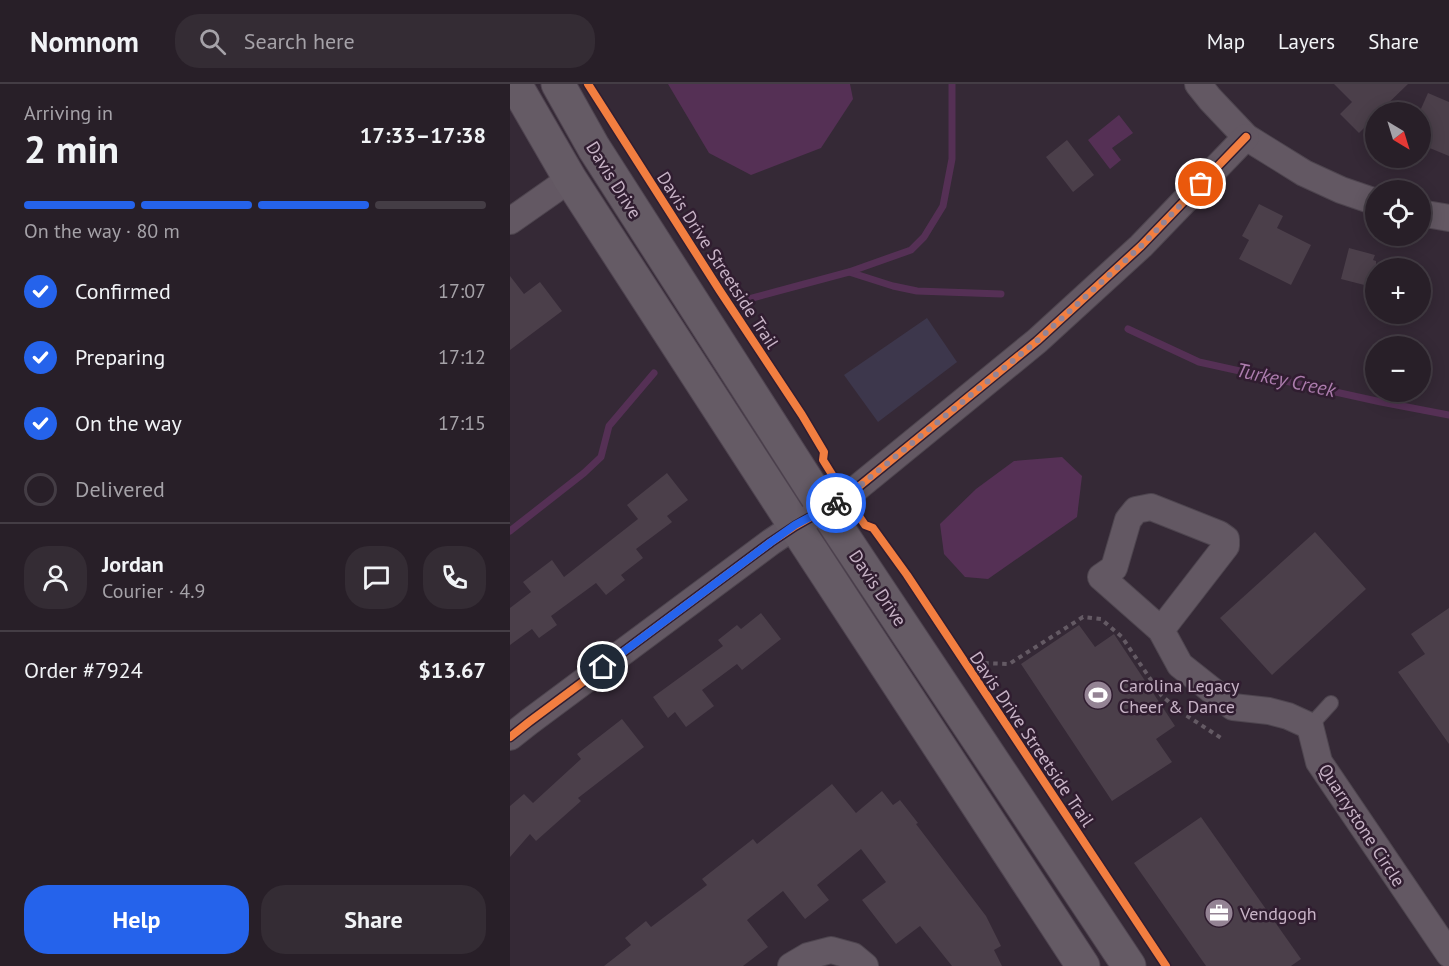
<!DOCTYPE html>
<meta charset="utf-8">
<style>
body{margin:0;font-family:"PT Sans",sans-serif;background:#342c34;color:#f1f3f6;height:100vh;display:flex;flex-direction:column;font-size:22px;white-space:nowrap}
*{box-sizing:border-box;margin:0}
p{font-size:20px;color:#a5a2a8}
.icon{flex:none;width:33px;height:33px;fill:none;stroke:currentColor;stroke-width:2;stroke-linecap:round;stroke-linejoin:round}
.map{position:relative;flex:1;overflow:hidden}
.details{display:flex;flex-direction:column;background:#281f28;width:510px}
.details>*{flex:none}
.needle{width:39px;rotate:142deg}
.tools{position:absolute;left:855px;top:18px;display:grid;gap:12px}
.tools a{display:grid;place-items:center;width:66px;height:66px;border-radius:50%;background:#281f28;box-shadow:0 3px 15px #0003,0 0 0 2px #443d45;font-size:30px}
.pin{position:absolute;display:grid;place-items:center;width:51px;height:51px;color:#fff;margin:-26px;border:3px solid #fff;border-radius:50%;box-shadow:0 2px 6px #0007}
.courier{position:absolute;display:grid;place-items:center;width:60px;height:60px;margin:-30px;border:4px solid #2563eb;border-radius:50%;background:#fff;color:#222;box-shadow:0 2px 8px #0007}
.head em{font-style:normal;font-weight:800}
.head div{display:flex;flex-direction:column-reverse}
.head{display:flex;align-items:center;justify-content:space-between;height:102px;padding:0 24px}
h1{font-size:39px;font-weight:800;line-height:45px}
.bar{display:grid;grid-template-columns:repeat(4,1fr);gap:9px 6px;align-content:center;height:72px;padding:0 24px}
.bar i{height:8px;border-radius:4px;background:#443d45}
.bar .selected{background:#2563eb}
.bar p{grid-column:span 4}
.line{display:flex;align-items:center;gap:15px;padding:0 24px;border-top:2px solid #443d45}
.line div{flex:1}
.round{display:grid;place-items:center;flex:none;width:63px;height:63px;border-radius:24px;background:#342c34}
ol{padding:0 24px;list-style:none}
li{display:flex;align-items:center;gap:18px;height:66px}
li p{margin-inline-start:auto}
li .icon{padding:6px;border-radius:50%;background:#2563eb;color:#fff;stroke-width:4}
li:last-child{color:#a5a2a8}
li i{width:33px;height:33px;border:3px solid #443d45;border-radius:50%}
.action{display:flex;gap:12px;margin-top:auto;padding:12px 24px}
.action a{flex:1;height:69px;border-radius:24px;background:#2563eb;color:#fff;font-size:24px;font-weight:800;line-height:69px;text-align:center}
.action a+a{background:#342c34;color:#f1f3f6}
header{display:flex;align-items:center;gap:36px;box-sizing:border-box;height:84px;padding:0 30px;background:#281f28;border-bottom:2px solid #443d45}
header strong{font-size:28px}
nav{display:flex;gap:33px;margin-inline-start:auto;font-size:21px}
.search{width:420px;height:54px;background:#342c34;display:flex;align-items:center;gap:15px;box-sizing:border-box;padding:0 21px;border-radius:24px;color:#a5a2a8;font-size:22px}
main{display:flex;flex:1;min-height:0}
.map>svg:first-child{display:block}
</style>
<header>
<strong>Nomnom</strong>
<div class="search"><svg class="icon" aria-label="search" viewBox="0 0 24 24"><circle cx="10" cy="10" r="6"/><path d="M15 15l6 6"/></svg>Search here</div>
<nav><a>Map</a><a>Layers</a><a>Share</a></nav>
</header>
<main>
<section class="details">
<div class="head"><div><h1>2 min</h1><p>Arriving in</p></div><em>17:33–17:38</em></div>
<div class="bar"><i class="selected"></i><i class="selected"></i><i class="selected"></i><i></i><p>On the way · 80 m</p></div>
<ol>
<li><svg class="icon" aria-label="check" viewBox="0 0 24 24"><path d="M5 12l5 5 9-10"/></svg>Confirmed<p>17:07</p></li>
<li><svg class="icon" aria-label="check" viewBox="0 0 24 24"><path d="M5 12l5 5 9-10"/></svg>Preparing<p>17:12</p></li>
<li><svg class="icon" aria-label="check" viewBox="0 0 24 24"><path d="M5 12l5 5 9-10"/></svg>On the way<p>17:15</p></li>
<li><i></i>Delivered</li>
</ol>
<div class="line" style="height:108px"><a class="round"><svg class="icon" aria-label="person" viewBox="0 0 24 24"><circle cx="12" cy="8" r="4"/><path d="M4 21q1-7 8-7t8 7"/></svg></a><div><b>Jordan</b><p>Courier · 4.9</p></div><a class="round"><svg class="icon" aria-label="chat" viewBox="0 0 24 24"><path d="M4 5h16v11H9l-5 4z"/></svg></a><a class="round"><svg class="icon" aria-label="phone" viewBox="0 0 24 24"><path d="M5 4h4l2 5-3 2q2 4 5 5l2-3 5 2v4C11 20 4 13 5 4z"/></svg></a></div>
<div class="line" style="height:78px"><div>Order #7924</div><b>$13.67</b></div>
<div class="action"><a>Help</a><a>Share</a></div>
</section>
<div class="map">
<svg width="939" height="882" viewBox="0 0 939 882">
<rect width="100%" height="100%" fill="#352936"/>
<polygon fill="#3d374c" points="417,234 447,278 368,338 334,291"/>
<g fill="#553055">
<polygon points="158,0 340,0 343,15 311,64 241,91 199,69"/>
<polygon points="609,31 623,49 602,64 611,76 600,85 578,56"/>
<polygon points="552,373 572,392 567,433 478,495 455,493 434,470 430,440 466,405 504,377"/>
</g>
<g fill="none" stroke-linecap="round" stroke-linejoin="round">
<g stroke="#553055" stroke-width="7">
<polyline points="339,188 383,202 407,207 491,210"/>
<polyline points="235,216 339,188 401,166 414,153 433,122 442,75 442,0"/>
<polyline points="618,245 689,278 871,318 939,331"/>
<polyline points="0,447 74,389 91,373 99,342 144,289"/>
</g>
</g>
<g fill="#4b3f4a">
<polygon points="824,0 898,0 869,28 866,28 866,32 849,49 830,30 842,18"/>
<polygon points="918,9 939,18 939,72 910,60 910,27"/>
<polygon points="557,56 584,91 563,108 536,73"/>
<polygon points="749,120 773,132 767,144 801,161 781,201 729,175 739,156 732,152"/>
<polygon points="839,164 865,171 863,176 866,177 866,204 831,195"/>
<polygon points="0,192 14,210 30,198 52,227 0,266"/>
<polygon points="157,389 178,416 157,432 162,438 126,465 133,474 111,491 115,496 96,511 86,499 41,532 47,541 29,554 22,545 0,561 0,524 21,508 13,498 42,476 54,493 128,435 117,421"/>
<polygon points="805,448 856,505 762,591 710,534"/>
<polygon points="939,524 939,660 888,588 915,570 901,550"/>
<polygon points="251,529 271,555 232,586 227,580 192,606 204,622 176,643 165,628 158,634 143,613 213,562 208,556 227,541 231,545"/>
<polygon points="569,541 585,563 604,550 665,642 646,655 662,678 602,717 511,580"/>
<polygon points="112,635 134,663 68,714 71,717 26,757 20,750 0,773 0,722 14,710 23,719 71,675 67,670"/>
<polygon points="322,700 346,729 372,707 383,721 390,716 408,739 406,740 476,832 491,862 484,866 492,882 442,882 410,842 386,860 352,816 376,798 351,765 307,801 319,816 295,835 273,807 237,836 258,863 233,882 94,882 121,861 115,854 136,837 141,843 197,801 192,795 243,755 247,760"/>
<polygon points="691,733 791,875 781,882 696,882 624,779"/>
</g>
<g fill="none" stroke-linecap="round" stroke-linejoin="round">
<g stroke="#4e454f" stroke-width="16">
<polyline id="lane" points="800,642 821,619"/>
</g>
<g stroke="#4e454f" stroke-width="28">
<g id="street">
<polyline points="688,0 700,15 736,53 794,89 831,106 866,118"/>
<polyline points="910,129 939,134"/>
<polyline points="0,137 60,95"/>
<polyline points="651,546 716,462 716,455 709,450 641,423 626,426 618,436 604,484 591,493 651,546 670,581 723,623 759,627 778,632 800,642 809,678 939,870"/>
<polyline points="0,653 19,638 261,458 285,442 336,413 527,257 631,162 736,53"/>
<polyline points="281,882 298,872 321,866 343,872 355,882"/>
</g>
</g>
<g stroke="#4f4450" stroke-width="35">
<g id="primary">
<polyline points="5,0 60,95 285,442 573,882"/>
<polyline points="48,0 84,64 315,425 619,882"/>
</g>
</g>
<polyline stroke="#645a64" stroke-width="4" stroke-dasharray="4.5 4.5" stroke-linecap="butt" points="457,584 472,579 499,580 573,533 591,535 612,553 651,611 668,626 711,654"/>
<use href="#lane" stroke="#635863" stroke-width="14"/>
<use href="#street" stroke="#635863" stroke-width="26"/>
<use href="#primary" stroke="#655b65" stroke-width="33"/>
<g stroke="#301d30" stroke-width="11">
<g id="cycleway">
<polyline points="78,0 210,207 292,331 314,368 313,376 336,413 355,441 363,444 397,491 656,882"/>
<polyline points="0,653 19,638 261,458 285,442 336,413 527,257 631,162 736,53"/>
</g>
</g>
<use href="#cycleway" stroke="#f27e40" stroke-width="8"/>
</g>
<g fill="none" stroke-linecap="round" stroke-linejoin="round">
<polyline stroke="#948394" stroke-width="6" stroke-dasharray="0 10.8" points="326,419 336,413 527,257 631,162 691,100"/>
<polyline stroke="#2563eb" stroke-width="8" points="93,583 261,458 285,441 326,419"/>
</g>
<defs>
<g id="stadium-disc" transform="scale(1.5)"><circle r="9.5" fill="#948394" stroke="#301d30"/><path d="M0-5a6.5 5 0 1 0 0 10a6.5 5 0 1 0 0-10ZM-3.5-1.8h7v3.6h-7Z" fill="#fff"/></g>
<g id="office-disc" transform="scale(1.5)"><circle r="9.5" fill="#948394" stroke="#301d30"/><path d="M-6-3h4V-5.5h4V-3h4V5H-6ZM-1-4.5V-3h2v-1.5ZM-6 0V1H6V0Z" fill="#fff"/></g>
</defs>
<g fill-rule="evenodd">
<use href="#stadium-disc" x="588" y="611"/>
<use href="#office-disc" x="709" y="829"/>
</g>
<g text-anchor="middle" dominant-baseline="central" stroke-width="5" stroke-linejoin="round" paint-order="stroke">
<g font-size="18" fill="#c7b3c6" stroke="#301d30">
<text transform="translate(104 96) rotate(58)">Davis Drive</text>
<text transform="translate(208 176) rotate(57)">Davis Drive Streetside Trail</text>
<text transform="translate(368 504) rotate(56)">Davis Drive</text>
<text transform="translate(522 655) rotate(56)">Davis Drive Streetside Trail</text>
<text transform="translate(852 741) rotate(57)">Quarrystone Circle</text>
</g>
<g font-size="18" fill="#c7b3c6" stroke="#301d30" text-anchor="start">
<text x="609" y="601">Carolina Legacy<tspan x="609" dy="21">Cheer &amp; Dance</tspan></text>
<text x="730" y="829">Vendgogh</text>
</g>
<g font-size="20" font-style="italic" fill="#ac7cad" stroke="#301d30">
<text transform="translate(776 296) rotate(12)">Turkey Creek</text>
</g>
</g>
</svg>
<div class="tools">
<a><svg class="needle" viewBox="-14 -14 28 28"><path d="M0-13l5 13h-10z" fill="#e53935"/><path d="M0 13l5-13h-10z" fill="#a5a2a8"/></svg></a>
<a><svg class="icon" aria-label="locate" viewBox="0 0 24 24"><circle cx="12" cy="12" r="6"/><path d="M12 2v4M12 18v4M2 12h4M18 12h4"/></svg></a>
<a>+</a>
<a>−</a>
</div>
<div class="pin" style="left:691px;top:100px;background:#ea580c"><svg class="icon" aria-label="bag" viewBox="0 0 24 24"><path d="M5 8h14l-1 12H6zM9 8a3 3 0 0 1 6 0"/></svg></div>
<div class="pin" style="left:93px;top:583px;background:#1f2937"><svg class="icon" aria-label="home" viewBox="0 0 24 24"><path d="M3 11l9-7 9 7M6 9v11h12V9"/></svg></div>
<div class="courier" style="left:326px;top:419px"><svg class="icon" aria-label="bike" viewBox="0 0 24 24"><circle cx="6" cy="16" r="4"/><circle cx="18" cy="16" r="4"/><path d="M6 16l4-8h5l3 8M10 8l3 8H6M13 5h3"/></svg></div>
</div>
</main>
